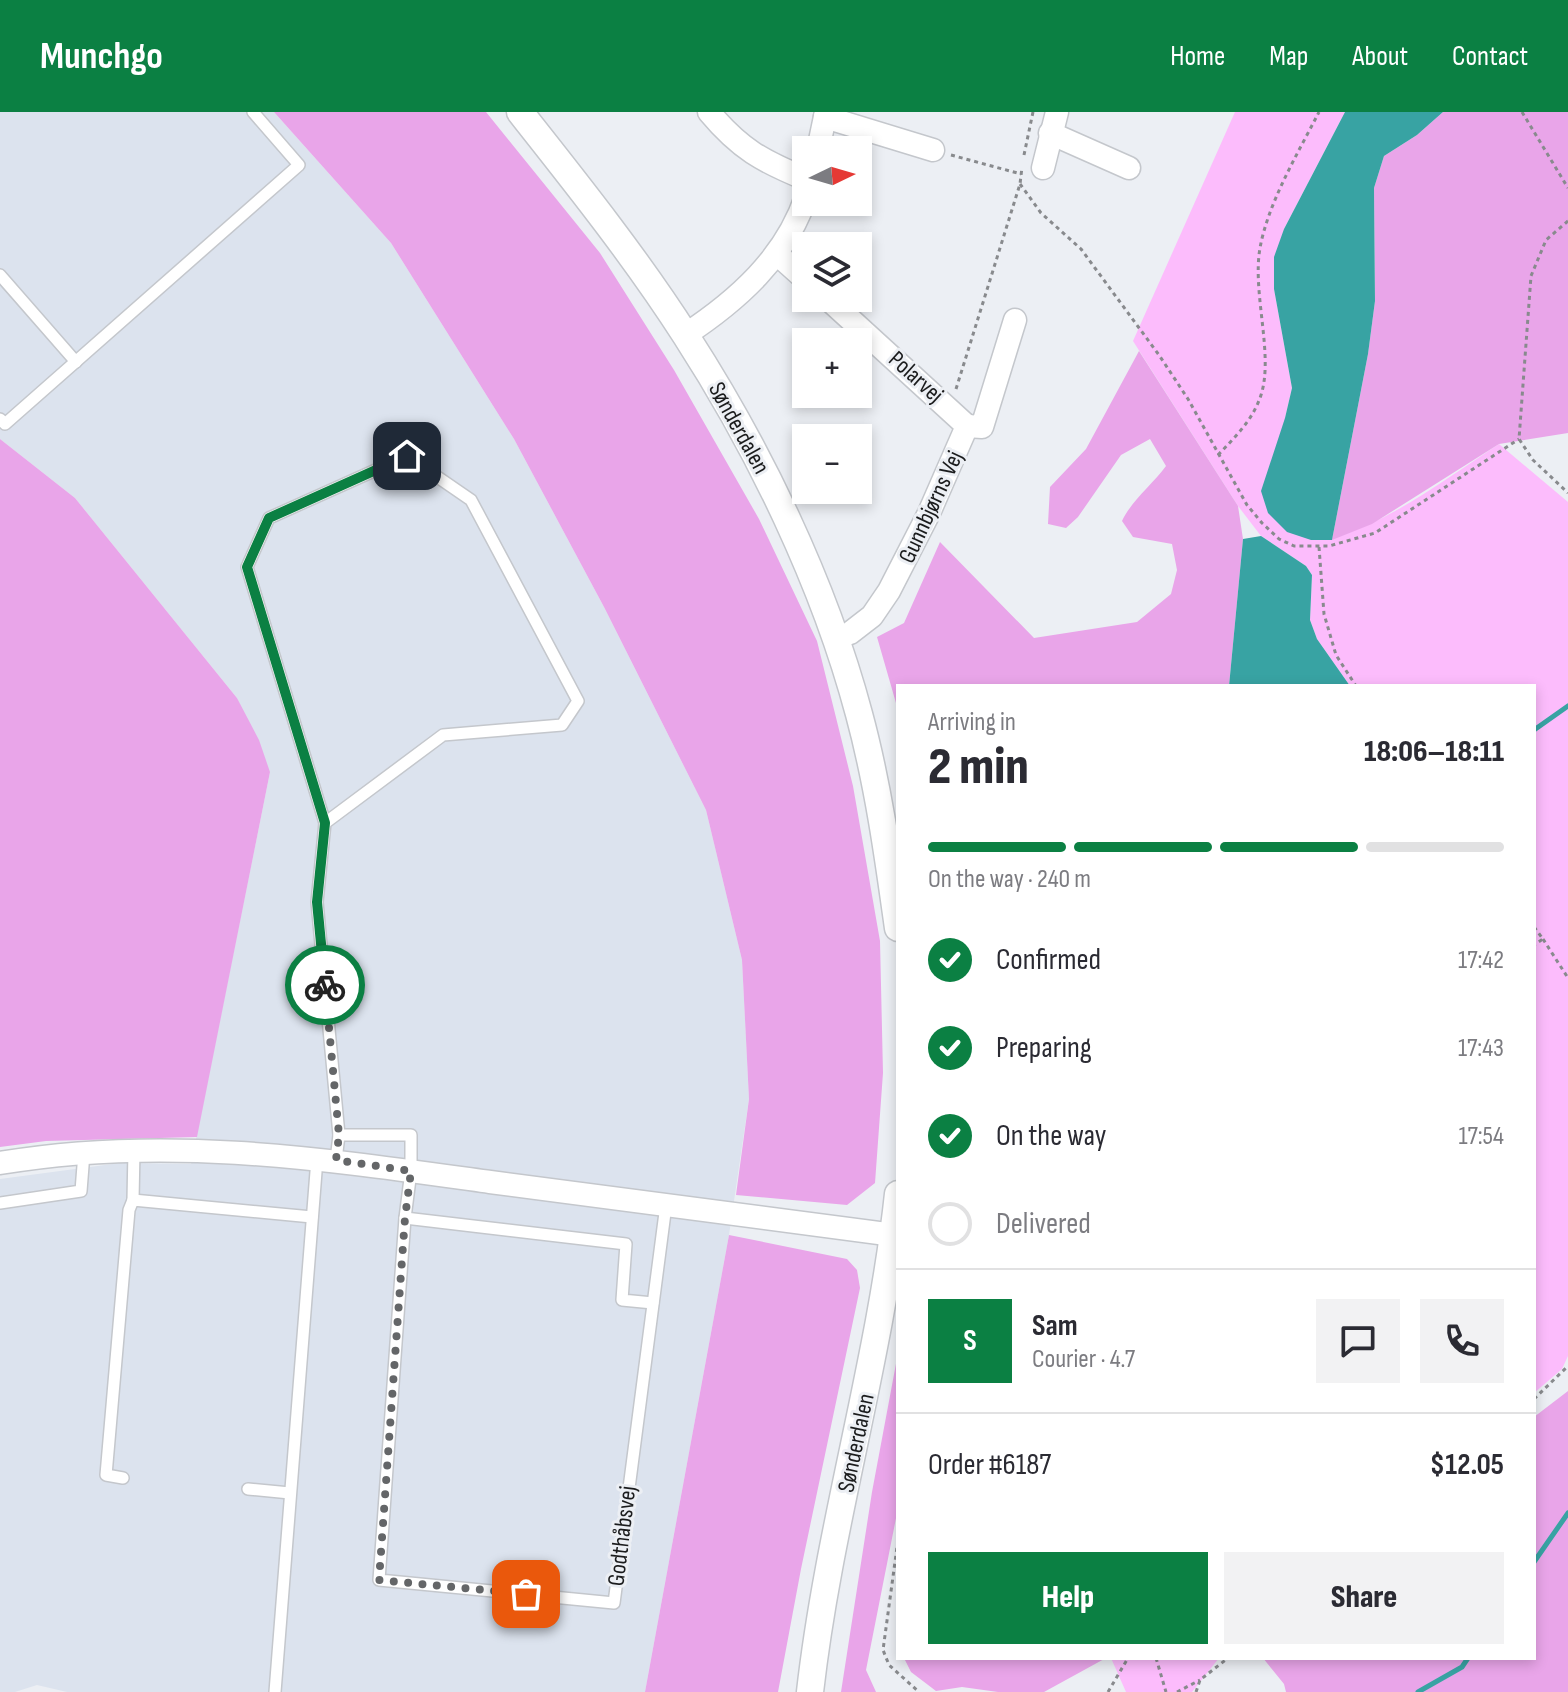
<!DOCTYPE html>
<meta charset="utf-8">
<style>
body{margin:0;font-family:"Sofia Sans Condensed",sans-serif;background:#f2f2f3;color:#2b2b33;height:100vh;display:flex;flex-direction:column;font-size:30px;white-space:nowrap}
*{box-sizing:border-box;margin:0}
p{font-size:26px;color:#7c7c81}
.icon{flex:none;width:44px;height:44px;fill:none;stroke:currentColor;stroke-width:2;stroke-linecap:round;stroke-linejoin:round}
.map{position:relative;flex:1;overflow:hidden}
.panel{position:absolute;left:896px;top:572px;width:640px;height:976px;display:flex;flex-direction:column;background:#fff;border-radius:0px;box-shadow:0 4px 12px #0003}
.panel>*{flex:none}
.needle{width:52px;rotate:85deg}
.tools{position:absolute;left:792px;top:24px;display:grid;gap:16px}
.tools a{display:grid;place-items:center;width:80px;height:80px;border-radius:0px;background:#fff;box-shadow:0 4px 12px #0003;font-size:40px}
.pin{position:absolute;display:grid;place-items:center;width:68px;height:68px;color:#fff;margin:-34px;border-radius:16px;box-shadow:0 4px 12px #0006}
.courier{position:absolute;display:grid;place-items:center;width:80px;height:80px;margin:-40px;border:6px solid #0b8043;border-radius:50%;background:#fff;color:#222;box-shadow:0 2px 10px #0007}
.summary em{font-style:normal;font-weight:800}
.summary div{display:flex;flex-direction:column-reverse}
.summary{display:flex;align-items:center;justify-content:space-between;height:136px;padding:0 32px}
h1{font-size:52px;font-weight:800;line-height:60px}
.bar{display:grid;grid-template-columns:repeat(4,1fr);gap:12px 8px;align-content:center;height:96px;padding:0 32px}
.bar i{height:10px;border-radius:6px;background:#e1e1e2}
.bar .selected{background:#0b8043}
.bar p{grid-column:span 4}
.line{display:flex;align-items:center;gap:20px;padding:0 32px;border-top:2px solid #e1e1e2}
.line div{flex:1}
.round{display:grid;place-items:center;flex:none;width:84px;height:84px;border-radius:0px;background:#f2f2f3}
ol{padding:0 32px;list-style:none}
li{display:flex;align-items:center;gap:24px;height:88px}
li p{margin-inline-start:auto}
li .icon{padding:8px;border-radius:50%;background:#0b8043;color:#fff;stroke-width:4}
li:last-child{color:#7c7c81}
li i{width:44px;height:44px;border:4px solid #e1e1e2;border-radius:50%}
.action{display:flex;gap:16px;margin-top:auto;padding:16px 32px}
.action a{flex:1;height:92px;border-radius:0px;background:#0b8043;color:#fff;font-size:32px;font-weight:800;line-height:92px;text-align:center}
.action a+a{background:#f2f2f3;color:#2b2b33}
header{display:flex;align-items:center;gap:48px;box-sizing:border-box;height:112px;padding:0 40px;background:#0b8043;color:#fff}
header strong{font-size:38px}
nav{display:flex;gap:44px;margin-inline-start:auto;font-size:28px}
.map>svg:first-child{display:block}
</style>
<header>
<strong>Munchgo</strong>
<nav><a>Home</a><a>Map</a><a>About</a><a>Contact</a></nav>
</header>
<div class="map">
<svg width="1568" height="1580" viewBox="0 0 1568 1580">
<rect width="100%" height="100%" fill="#eceff4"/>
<polygon fill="#dce3ee" points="0,0 274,0 391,131 514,327 604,495 706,698 742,848 749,987 729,1123 645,1580 67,1580 37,1573 15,1580 0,1580 0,1067 120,1051 191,1052 270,660 237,586 75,386 0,327"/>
<g fill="#fcbcfc">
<path d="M1235 0H1345L1284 117 1274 177 1292 276 1285 306 1311 428C1370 426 1448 365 1499 332L1568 390V1244L1562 1257 1534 1281V574H1350L1317 527 1310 508 1312 463 1306 454 1261 424 1238 394 1133 229Z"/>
<polygon points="1111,1546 1219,1546 1192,1580 1126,1580"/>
</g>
<g fill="#e9a5e9">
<polygon points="274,0 486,0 600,141 674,258 759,407 817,529 853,674 880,829 883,961 875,1071 847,1093 736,1083 749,987 742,848 706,698 604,495 514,327 391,131"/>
<polygon points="1443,0 1568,0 1568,321 1499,332 1372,412 1332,428 1368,242 1375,189 1374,76 1384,44 1417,23"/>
<path d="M1139 239 1238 394 1243 427 1229 574H898V598L877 525 904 511 940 430 1034 526 1137 510 1171 482 1177 458 1172 432 1133 425 1122 409C1132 388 1152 373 1166 354L1150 327 1121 343 1078 405 1066 416 1048 412 1050 375 1086 337Z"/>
<polygon points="0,327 75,386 237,586 259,628 270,660 197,1025 46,1029 0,1035"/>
<polygon points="729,1123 847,1147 857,1158 860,1176 801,1457 778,1580 645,1580"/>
<polygon points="898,1241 898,1396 866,1558 876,1580 841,1580 872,1380"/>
<polygon points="1568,1279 1568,1580 1286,1580 1284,1572 1263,1546 1534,1546 1534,1305"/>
<polygon points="904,1546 1106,1546 1044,1580 998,1580 962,1575 936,1579 911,1560"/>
</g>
<g fill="#38a3a3">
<polygon points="1345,0 1443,0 1417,23 1384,44 1374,76 1375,189 1368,242 1332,428 1311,428 1287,420 1268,401 1261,379 1285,306 1292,276 1274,177 1274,145 1284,117"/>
<polygon points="1261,424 1306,454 1312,463 1310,508 1317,527 1350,574 1229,574 1243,427"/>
</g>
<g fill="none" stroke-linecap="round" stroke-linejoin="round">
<g stroke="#38a3a3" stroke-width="5">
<polyline points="1534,618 1568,594"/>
<polyline points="1534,1450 1568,1401"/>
<polyline points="1418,1580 1462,1555 1468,1546"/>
</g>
<g stroke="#c4c7cc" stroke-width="14">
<g id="service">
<polyline points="0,163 76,250"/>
<polyline points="0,307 5,312 299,53 253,0"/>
<polyline points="325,711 443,623 562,613 578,589 471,388 407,344 269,406 247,455 325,711 317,790 339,1023 336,1048"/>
<polyline points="339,1023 411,1023 411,1059 405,1106 379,1468 614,1491 666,1093"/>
<polyline points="133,1088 134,1038"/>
<polyline points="0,1091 81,1079 84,1041"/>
<polyline points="405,1106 626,1132 622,1188 653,1191"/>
<polyline points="123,1366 106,1363 129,1098 133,1088 312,1105"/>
<polyline points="248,1377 290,1381"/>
<polyline points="275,1580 317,1047"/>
</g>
</g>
<g stroke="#c4c7cc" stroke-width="25">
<g id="minor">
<path d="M709 0C740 37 762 49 806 67"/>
<polyline points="825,5 933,38"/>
<polyline points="1050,21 1129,56"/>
<polyline points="818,38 826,0"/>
<polyline points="1043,56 1057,0"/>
<polyline points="777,142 806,168"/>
<polyline points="827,186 967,314"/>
<path d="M685 223C738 188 785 146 806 85"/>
<polyline points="967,314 982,315 1015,208"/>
<polyline points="836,526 850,521 872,504 889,479 929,401 967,314"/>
<path d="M0 1051C167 1023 324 1047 490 1070 624 1088 759 1105 894 1123"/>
</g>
</g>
<g stroke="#c4c7cc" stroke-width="29">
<g id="tertiary">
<path d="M520 0C577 72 636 146 686 224 759 337 824 471 859 602 878 672 888 744 898 816"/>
<path d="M810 1580C829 1412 880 1250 898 1082"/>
</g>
</g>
<g stroke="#888a8d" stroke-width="3" stroke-dasharray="4 4" stroke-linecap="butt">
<polyline points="1522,0 1568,76"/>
<polyline points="951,43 1021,62"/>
<polyline points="1024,43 1033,0"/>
<polyline points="1020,72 1041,101 1081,137 1159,243 1188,287 1247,393 1262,411 1279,427 1294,434 1329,434 1375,421 1519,327"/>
<polyline points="1568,109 1546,128 1531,164 1519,327 1533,348 1568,381"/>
<polyline points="956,277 1020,72 1022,55"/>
<path d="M1218 343C1235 325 1253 308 1261 283 1274 243 1252 181 1260 136 1268 91 1298 41 1319 0"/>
<polyline points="1319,435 1324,502 1336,543 1356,574"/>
<polyline points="1534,815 1543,827 1534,833"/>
<polyline points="1543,827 1568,866"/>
<polyline points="1534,1287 1568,1254"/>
<polyline points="898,1428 883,1538 889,1553 919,1580"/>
<polyline points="1156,1546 1166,1580"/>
<polyline points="1108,1580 1128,1546"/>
<polyline points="1177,1580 1200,1568"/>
<polyline points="1196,1580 1200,1568 1228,1546"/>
</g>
<use href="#service" stroke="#fff" stroke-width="11"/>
<use href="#minor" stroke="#fff" stroke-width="22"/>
<use href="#tertiary" stroke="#fff" stroke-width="26"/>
</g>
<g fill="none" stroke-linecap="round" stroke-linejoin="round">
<polyline stroke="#646668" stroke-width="8" stroke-dasharray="0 14.4" points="325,873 339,1023 336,1048 411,1059 405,1106 379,1468 526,1482"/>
<polyline stroke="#0b8043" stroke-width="10" points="325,873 317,790 325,711 247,455 269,406 407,344"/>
</g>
<g text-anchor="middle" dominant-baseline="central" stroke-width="6" stroke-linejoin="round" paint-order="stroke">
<g font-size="24" fill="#1b1c1d" stroke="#eceff4">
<text transform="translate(916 265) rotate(42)">Polarvej</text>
<text transform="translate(739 316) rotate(61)">Sønderdalen</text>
<text transform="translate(931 395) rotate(-65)">Gunnbjørns Vej</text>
<text transform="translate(856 1331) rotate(-78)">Sønderdalen</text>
<text transform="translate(622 1424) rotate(-83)">Godthåbsvej</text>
</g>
</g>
</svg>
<div class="tools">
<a><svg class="needle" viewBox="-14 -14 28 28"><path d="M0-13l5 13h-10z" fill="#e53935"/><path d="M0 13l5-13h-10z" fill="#7c7c81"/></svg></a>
<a><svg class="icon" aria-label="layers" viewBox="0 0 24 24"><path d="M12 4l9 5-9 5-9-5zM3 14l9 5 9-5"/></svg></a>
<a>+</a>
<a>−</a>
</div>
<div class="pin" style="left:526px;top:1482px;background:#ea580c"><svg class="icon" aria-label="bag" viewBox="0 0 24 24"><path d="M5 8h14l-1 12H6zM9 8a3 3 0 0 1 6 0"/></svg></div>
<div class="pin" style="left:407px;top:344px;background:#1f2937"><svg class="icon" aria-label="home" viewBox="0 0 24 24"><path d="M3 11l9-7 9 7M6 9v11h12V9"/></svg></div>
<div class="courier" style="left:325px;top:873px"><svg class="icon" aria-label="bike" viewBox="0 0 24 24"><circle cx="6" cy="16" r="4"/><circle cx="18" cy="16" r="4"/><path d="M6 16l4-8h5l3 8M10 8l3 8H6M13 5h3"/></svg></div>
<section class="panel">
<div class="summary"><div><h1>2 min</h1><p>Arriving in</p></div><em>18:06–18:11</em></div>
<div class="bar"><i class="selected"></i><i class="selected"></i><i class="selected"></i><i></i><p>On the way · 240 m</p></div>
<ol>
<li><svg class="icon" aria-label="check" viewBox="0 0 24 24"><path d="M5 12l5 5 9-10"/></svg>Confirmed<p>17:42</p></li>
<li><svg class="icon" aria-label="check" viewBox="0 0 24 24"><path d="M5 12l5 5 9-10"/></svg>Preparing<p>17:43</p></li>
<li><svg class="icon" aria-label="check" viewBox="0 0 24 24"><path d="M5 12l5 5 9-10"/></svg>On the way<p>17:54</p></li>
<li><i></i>Delivered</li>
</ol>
<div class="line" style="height:144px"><b class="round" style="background:#0b8043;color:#fff">S</b><div><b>Sam</b><p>Courier · 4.7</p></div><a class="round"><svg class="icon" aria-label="chat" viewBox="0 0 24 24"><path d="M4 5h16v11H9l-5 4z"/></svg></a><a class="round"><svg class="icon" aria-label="phone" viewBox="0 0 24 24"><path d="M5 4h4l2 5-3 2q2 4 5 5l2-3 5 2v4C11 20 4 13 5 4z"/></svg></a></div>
<div class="line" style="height:104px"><div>Order #6187</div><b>$12.05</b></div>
<div class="action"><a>Help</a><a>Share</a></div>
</section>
</div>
